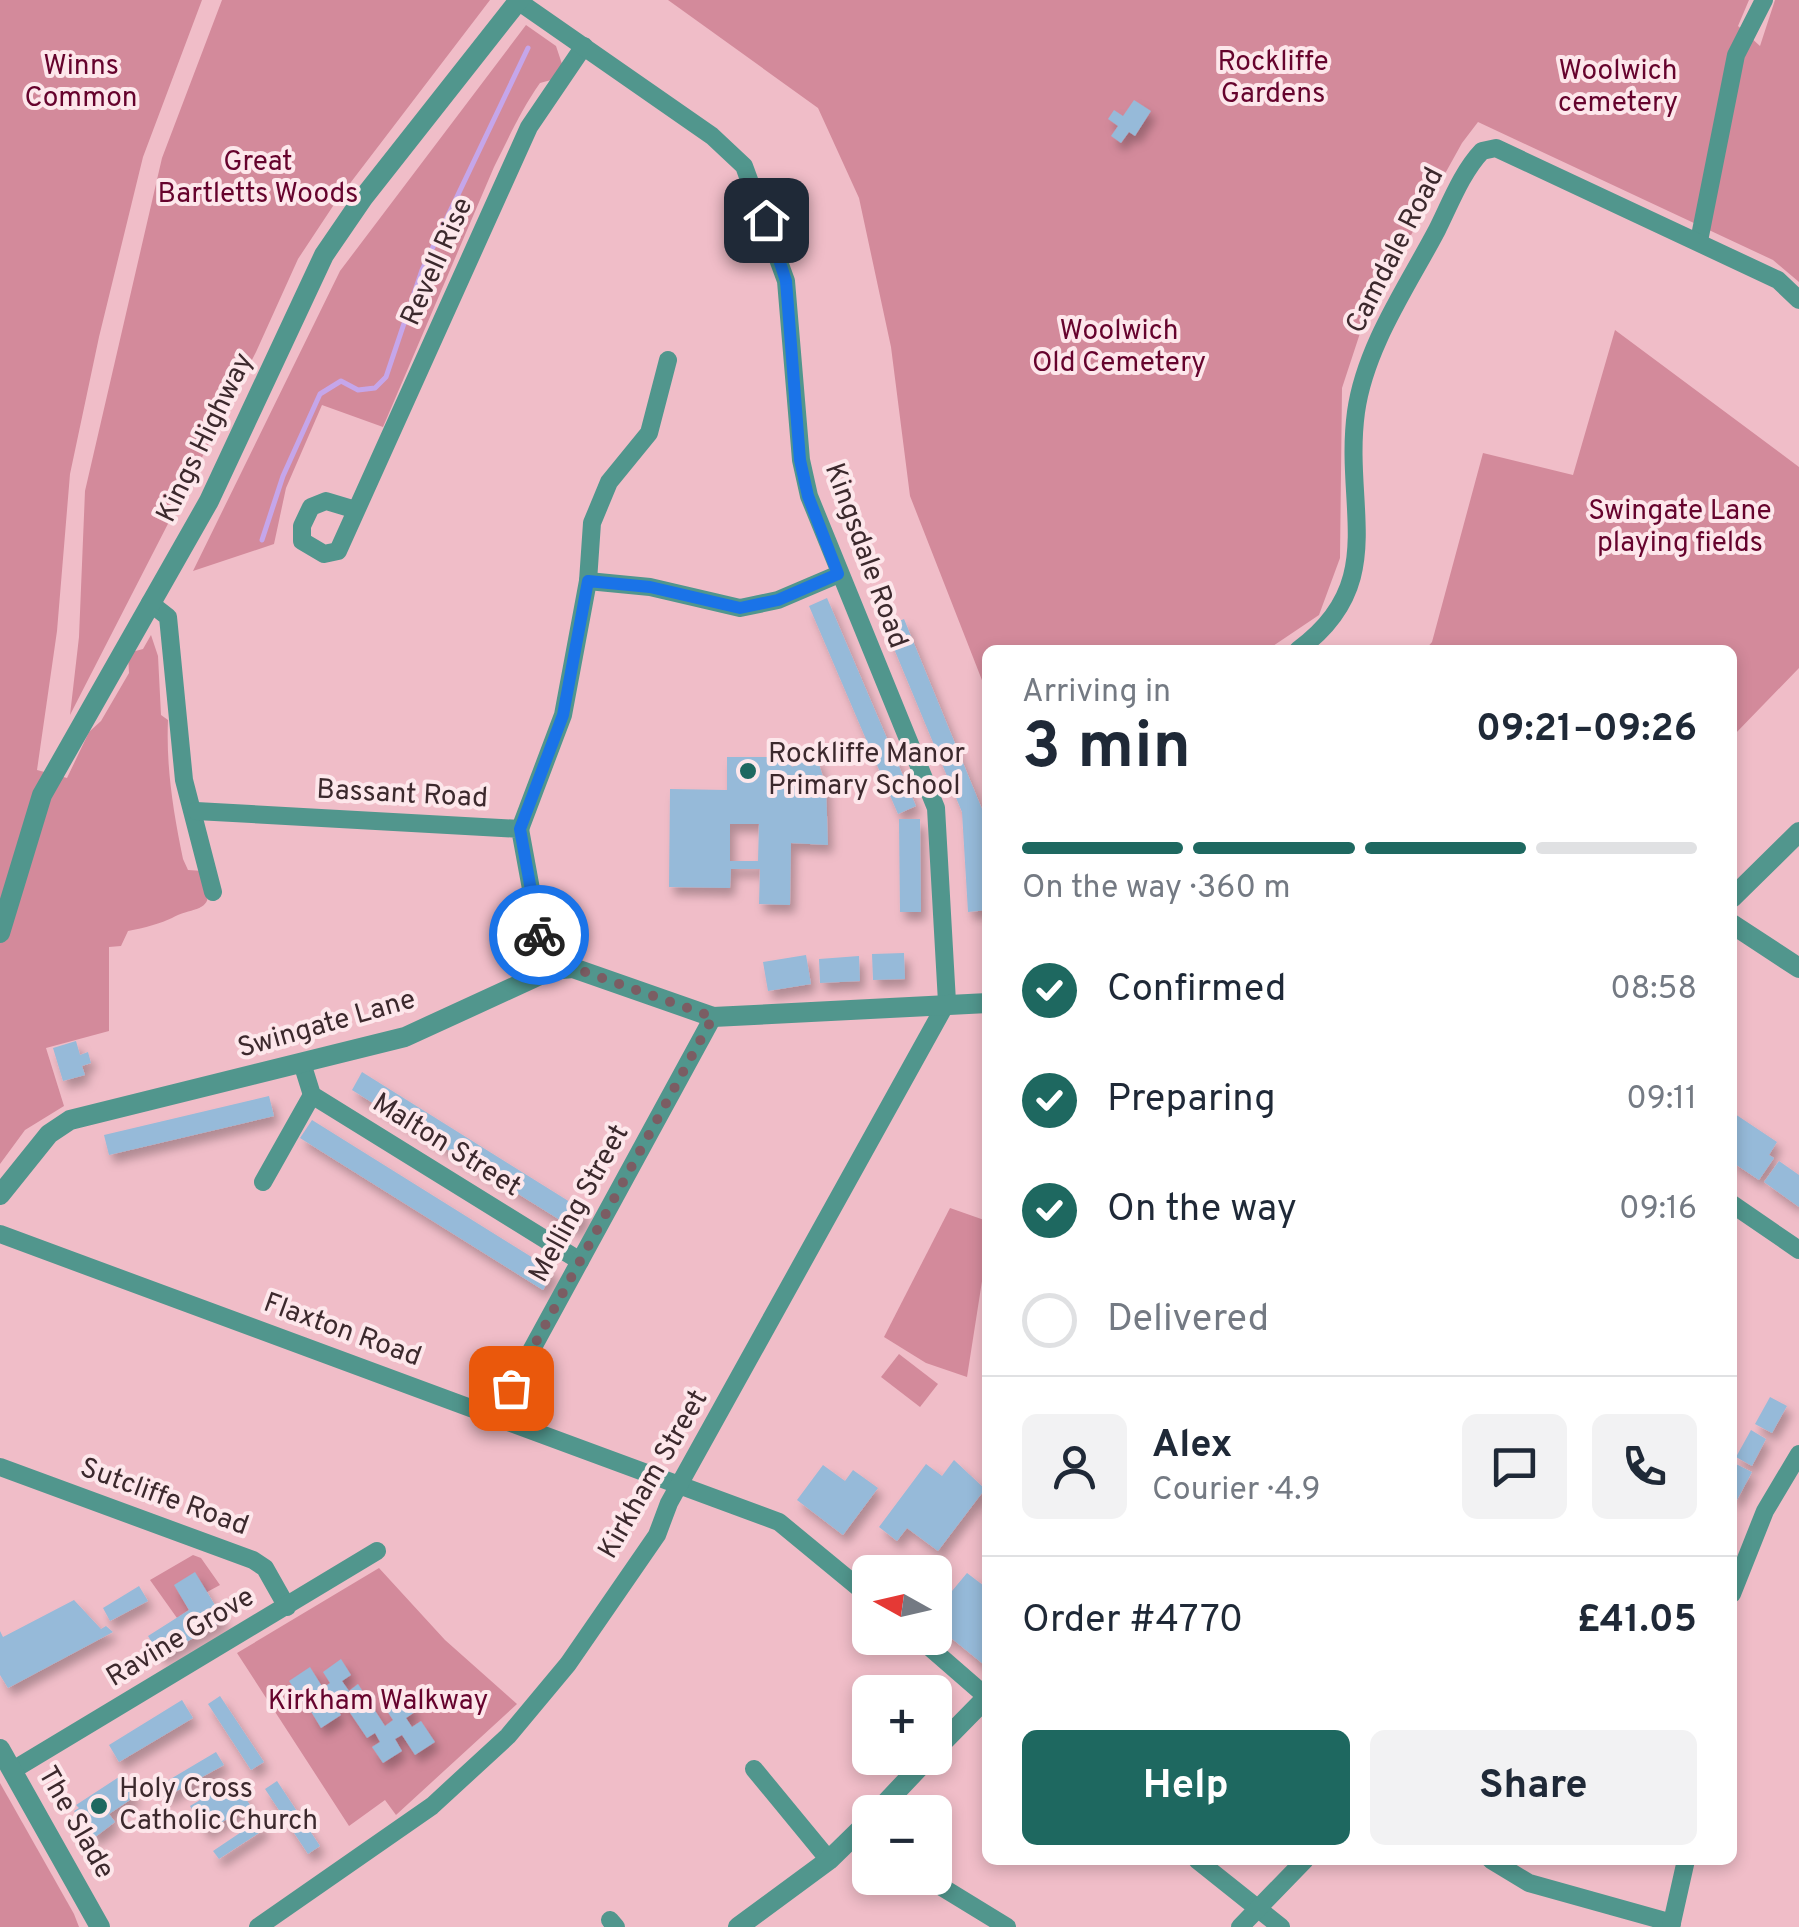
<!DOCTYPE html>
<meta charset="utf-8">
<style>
body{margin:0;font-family:Overpass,sans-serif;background:#f2f2f3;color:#1f2937;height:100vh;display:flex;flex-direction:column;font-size:38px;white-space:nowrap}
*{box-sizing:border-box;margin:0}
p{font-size:32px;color:#747a83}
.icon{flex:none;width:55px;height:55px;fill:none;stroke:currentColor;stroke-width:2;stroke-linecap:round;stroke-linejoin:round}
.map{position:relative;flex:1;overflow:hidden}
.drawer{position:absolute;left:982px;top:645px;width:755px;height:1220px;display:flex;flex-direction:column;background:#fff;border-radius:15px;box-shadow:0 5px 15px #0003}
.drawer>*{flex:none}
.needle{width:65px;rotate:278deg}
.fabs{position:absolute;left:852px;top:1555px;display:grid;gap:20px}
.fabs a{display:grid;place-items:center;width:100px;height:100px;border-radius:15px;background:#fff;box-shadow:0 5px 15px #0003;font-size:50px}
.pin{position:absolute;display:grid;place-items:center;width:85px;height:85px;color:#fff;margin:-42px;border-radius:20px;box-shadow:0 5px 15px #0006}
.courier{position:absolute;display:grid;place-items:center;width:100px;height:100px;margin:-50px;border:8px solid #1a73e8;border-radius:50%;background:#fff;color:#222;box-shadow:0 2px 12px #0007}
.summary em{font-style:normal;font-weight:700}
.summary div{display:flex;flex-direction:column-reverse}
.summary{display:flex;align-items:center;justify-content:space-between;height:170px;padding:0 40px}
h1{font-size:65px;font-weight:700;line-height:75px}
.bar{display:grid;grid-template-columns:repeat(4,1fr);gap:15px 10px;align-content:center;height:120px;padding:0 40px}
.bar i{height:12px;border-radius:8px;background:#e0e1e3}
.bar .selected{background:#1e6860}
.bar p{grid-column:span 4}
.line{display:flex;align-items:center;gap:25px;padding:0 40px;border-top:2px solid #e0e1e3}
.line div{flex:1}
.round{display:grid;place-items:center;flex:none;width:105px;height:105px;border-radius:15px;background:#f2f2f3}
ol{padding:0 40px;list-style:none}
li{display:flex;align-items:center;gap:30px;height:110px}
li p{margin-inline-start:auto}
li .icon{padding:10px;border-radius:50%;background:#1e6860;color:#fff;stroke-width:4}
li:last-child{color:#747a83}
li i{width:55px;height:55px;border:5px solid #e0e1e3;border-radius:50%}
.cta{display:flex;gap:20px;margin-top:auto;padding:20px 40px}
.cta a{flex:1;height:115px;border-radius:15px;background:#1e6860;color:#fff;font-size:40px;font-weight:700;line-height:115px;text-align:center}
.cta a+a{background:#f2f2f3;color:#1f2937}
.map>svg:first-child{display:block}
</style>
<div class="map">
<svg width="1799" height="1927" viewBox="0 0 1799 1927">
<defs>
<filter id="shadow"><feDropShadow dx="5" dy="8" stdDeviation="5" flood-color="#0004"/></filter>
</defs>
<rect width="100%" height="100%" fill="#f0bdc8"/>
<g fill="#d38a9b">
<path d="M0 0H202L143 157 99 337 70 474 57 631 37 770 67 778 89 732 101 721 129 673 128 653 143 649 151 635 158 656 161 715 168 720C166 766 173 811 183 859L188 870 203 871C219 916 195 905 172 918 162 923 144 928 128 931L121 946 109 947V1031L46 1048 64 1106 25 1130 0 1164Z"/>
<polygon points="222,0 490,0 335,203 298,259 256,352 70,715 79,637 85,491 162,158"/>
<polygon points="668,0 1749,0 1738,26 1760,46 1775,0 1799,0 1799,282 1773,260 1478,122 1462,143 1365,318 1342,388 1340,558 1319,615 1267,650 988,650 987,693 910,496 891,347 859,198 818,108"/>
<path d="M526 25 556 46 562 64 551 80 540 83C521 110 509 137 494 167L383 427 322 405 286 488 274 544 193 571 340 271Z"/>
<polygon points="1615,330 1799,467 1799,668 1733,736 1732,650 1425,650 1432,642 1483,453 1573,475"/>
<polygon points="950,1208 987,1221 987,1249 967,1377 926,1363 884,1337"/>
<polygon points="899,1354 938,1384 920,1407 881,1377"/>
<polygon points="193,1555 201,1558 220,1585 207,1592 175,1585 189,1610 177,1618 150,1580"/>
<polygon points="379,1568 445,1640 517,1704 396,1815 385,1800 349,1826 237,1653"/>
<polygon points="0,1783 74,1914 79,1927 0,1927"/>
</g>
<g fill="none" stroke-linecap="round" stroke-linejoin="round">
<polyline stroke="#c5a6ea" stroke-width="5" points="262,540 283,476 320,394 341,381 358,390 375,388 386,377 422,270 528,48"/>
</g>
<g fill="#96bad9" fill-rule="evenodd" filter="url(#shadow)">
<polygon points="1134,100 1151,111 1135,136 1129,132 1121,143 1111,136 1118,126 1108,119 1114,110 1123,116"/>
<polygon points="827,598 916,806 898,814 809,606"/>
<polygon points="904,619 982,809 988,910 968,912 962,812 885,627"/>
<path d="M816 755 826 786 828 845 791 843 790 905 759 904 760 869H731L730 888 669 887 670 789 727 790V757H787L792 767ZM730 824H759L758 861H730Z"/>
<polygon points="899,819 920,819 921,912 900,912"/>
<polygon points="904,953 905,979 873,980 872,954"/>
<polygon points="806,955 811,984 768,991 763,962"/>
<polygon points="859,956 860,981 820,983 819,959"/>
<polygon points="76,1041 80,1055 88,1052 91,1063 82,1066 85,1075 63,1081 53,1048"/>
<polygon points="362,1072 586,1212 576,1230 352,1090"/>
<polygon points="269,1096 274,1116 109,1155 104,1135"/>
<polygon points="1732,1112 1777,1142 1769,1155 1774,1158 1759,1180 1732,1162"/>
<polygon points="312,1120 554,1271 543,1290 300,1138"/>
<polygon points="1779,1161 1799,1175 1799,1207 1764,1182"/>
<polygon points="1770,1397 1787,1406 1772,1433 1755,1424"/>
<polygon points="1751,1430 1766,1439 1752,1466 1736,1457"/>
<polygon points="954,1460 985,1489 938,1551 907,1528 897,1541 879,1527 926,1464 942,1476"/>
<polygon points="1734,1463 1752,1472 1737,1500 1732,1498"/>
<polygon points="823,1465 845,1481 853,1470 878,1488 843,1535 797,1500"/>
<polygon points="195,1572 224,1620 161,1657 148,1636 189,1610 174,1585"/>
<polygon points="967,1573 988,1589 988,1668 935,1625 946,1606 942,1603"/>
<polygon points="139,1586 148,1601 110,1621 103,1608"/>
<polygon points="74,1600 101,1629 106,1626 113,1632 8,1688 0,1675 0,1631 3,1637"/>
<polygon points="341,1659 351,1675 342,1681 349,1691 358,1684 385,1726 393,1720 385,1708 404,1696 415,1712 406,1718 412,1727 421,1721 435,1742 415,1755 402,1735 395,1739 402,1751 383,1763 372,1747 380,1742 375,1733 367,1738 340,1698 333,1702 341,1715 321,1728 310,1710 318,1705 313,1697 304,1704 289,1681 310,1667 323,1688 330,1683 323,1672"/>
<polygon points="220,1696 264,1762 251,1770 208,1704"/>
<polygon points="182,1700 193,1718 119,1762 109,1745"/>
<polygon points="216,1752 224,1765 164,1798 157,1787"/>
<polygon points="122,1775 136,1796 109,1814 115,1822 94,1838 74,1811 79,1808 76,1805"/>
<polygon points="234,1780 250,1805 206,1832 190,1806"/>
<polygon points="277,1781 320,1846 308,1854 265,1789"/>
<polygon points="259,1820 265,1829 219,1859 213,1851"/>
</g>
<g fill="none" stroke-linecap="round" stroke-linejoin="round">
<g stroke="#51968d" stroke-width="18">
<polyline points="1699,241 1736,55 1764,0"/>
<polyline points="356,510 326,501 311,507 302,526 302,541 324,554 338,551 529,127 584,46"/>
<polyline points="588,581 650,587 740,608 778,600 839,574"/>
<polyline points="150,603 168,617 184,780 213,892"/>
<path d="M1298 650C1390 583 1343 508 1356 412 1365 347 1407 287 1437 230 1450 204 1462 172 1482 151L1496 148 1778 280 1799 300"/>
<polyline points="196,811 520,829 540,938 551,970"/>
<polyline points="520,829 563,715 588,581 592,523 609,482 649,433 668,360"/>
<polyline points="302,1063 312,1095 580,1261"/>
<polyline points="263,1182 312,1095"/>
<polyline points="1732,1204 1799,1250"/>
<polyline points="0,1234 779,1522 870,1597"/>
<polyline points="495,1417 713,1017"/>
<polyline points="0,1467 253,1560 265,1568 287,1607"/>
<polyline points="1732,1594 1765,1511 1799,1454"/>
<polyline points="919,1638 988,1698"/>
<polyline points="754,1769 829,1860"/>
<polyline points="13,1770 377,1551"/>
<polyline points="1197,1860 1281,1927"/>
<polyline points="1491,1860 1529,1883 1672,1923"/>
<polyline points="927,1878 1007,1927"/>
<polyline points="610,1920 616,1927"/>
<polyline points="258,1927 432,1806 508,1736 568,1664 657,1535 669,1503 947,1002 936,808 809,496 801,460 786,281 744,166 712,136 518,1"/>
<polyline points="1240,1927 1305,1860"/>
<polyline points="1671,1927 1686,1860"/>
</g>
<g stroke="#51968d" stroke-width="20">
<polyline points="1732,898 1799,832"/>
<polyline points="1732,924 1799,968"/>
<polyline points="0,933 42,795 209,501 324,255 363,198 519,0"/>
<polyline points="0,1195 49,1134 70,1120 405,1037 551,970 573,968 713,1017 988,1003"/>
<polyline points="0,1749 100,1927"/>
<polyline points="935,1750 988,1696"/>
<polyline points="877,1812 928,1758"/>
<polyline points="738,1927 829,1860 870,1820"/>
</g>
</g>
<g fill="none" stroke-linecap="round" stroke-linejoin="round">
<polyline stroke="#7b5d63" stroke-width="10" stroke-dasharray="0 18" points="511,1388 713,1017 574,968 551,970 539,935"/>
<polyline stroke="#1a73e8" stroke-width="12" points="539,935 520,829 563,715 588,581 650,587 740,608 778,600 838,574 808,496 800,460 786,281 766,220"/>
</g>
<g fill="#1e6860" stroke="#fde7eb" stroke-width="4">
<circle cx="748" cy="771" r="10"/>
<circle cx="99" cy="1806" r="10"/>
</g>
<g text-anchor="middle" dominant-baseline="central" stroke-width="8" stroke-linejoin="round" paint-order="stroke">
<g font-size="28" fill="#66032d" stroke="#fde7eb">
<text x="1273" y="63">Rockliffe<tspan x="1273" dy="32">Gardens</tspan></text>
<text x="81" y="67">Winns<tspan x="81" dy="32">Common</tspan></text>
<text x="1618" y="72">Woolwich<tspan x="1618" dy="32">cemetery</tspan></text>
<text x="258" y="163">Great<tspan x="258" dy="32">Bartletts Woods</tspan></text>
<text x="1119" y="332">Woolwich<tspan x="1119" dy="32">Old Cemetery</tspan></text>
<text x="1680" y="512">Swingate Lane<tspan x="1680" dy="32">playing fields</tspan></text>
<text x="378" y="1702">Kirkham Walkway</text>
</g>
<g font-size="28" fill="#3c292d" stroke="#fde7eb">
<text transform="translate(1396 251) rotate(-63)">Camdale Road</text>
<text transform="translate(438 262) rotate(-66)">Revell Rise</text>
<text transform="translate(206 438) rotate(-64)">Kings Highway</text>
<text transform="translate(865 556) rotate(70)">Kingsdale Road</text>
<text transform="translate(402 795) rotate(3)">Bassant Road</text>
<text transform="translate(327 1025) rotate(-16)">Swingate Lane</text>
<text transform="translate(446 1146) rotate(32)">Malton Street</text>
<text transform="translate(580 1204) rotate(-61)">Melling Street</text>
<text transform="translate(342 1331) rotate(20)">Flaxton Road</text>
<text transform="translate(654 1475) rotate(-60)">Kirkham Street</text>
<text transform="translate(164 1498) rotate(20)">Sutcliffe Road</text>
<text transform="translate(181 1638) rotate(-31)">Ravine Grove</text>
<text transform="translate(75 1823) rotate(60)">The Slade</text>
</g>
<g font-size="28" fill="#3c292d" stroke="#fde7eb" text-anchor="start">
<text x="768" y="755">Rockliffe Manor<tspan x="768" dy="32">Primary School</tspan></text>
<text x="119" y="1790">Holy Cross<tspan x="119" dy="32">Catholic Church</tspan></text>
</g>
</g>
</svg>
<div class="fabs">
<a><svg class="needle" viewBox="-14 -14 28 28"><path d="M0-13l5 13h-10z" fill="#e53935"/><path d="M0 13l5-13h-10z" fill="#747a83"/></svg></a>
<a>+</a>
<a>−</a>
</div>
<div class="pin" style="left:511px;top:1388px;background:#ea580c"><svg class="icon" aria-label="bag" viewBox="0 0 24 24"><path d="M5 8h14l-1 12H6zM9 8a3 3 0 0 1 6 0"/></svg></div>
<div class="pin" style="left:766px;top:220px;background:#1f2937"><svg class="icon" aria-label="home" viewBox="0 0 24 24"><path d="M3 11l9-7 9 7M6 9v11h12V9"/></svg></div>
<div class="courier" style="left:539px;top:935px"><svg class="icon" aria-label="bike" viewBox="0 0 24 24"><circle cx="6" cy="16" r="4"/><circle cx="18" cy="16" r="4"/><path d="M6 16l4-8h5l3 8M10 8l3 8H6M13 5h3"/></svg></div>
<section class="drawer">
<div class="summary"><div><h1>3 min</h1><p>Arriving in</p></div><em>09:21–09:26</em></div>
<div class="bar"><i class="selected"></i><i class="selected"></i><i class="selected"></i><i></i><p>On the way · 360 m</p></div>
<ol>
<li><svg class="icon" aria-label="check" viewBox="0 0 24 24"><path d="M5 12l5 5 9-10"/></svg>Confirmed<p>08:58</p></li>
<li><svg class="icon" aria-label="check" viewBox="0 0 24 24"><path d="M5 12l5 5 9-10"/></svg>Preparing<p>09:11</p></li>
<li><svg class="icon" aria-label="check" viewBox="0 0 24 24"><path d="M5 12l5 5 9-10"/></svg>On the way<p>09:16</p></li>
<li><i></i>Delivered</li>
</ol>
<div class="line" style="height:180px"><a class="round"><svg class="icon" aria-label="person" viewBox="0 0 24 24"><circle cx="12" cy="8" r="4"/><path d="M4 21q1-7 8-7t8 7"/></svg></a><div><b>Alex</b><p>Courier · 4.9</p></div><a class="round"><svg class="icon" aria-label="chat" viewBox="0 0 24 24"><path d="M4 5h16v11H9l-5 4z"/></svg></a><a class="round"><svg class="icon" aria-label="phone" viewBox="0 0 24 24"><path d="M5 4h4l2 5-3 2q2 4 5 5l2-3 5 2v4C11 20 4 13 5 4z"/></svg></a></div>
<div class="line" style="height:130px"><div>Order #4770</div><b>£41.05</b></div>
<div class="cta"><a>Help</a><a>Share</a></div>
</section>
</div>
